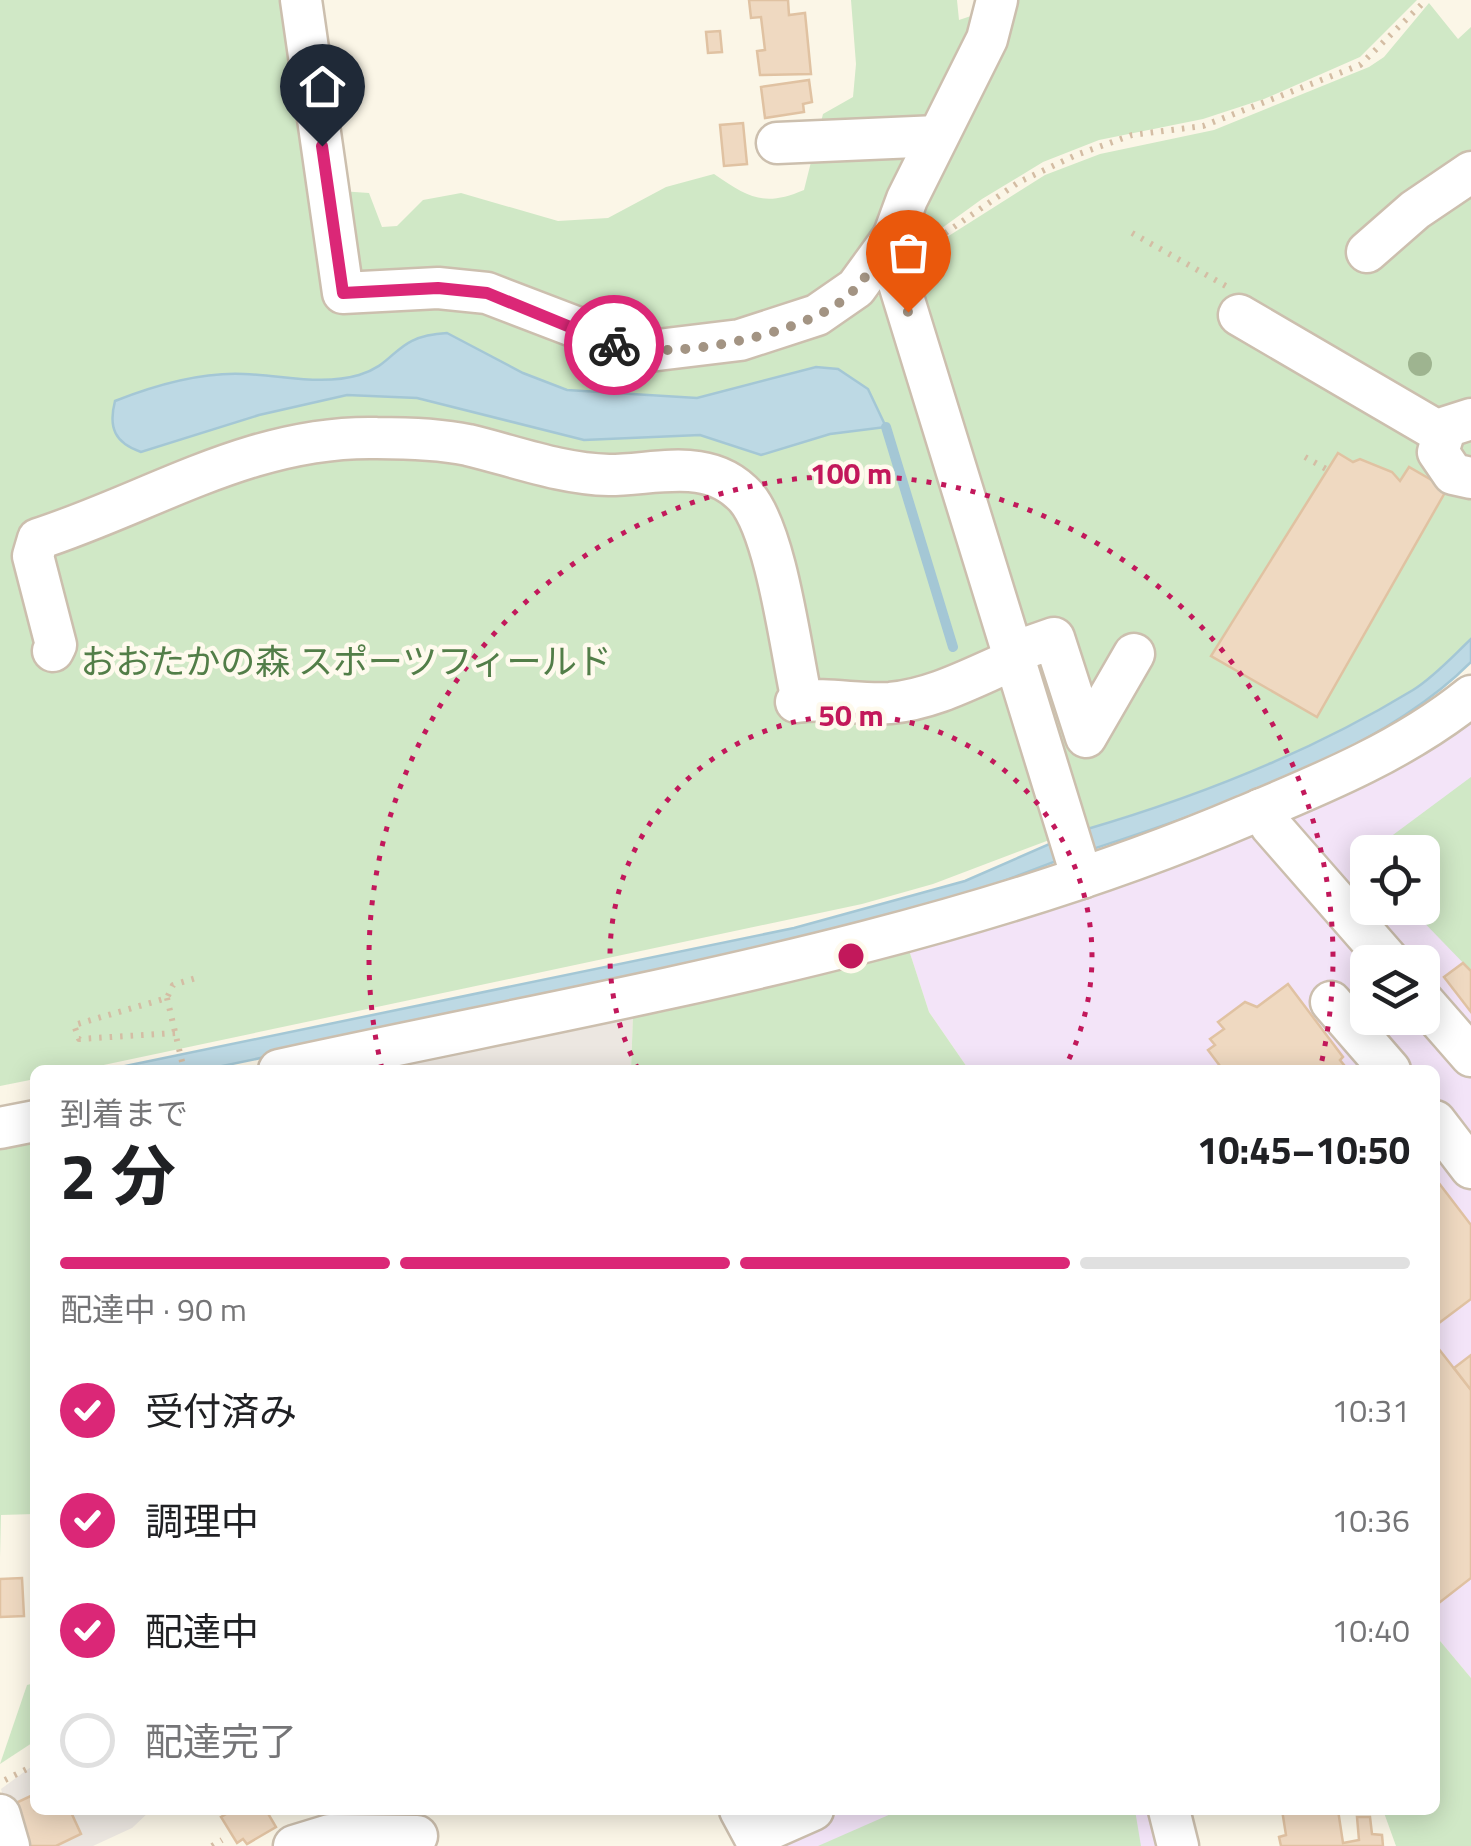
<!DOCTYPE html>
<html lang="ja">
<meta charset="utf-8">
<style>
body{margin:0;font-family:"Titillium Web","Noto Sans JP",sans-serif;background:#f6f6f6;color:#202124;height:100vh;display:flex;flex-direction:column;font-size:38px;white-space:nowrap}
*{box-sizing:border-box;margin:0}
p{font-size:32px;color:#757577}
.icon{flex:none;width:55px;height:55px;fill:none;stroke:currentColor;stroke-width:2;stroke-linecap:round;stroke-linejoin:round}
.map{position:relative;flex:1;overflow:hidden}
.side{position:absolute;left:30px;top:1065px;width:1410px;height:750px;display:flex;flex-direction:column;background:#fff;border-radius:15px;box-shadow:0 5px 25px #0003}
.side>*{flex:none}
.tools{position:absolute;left:1350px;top:835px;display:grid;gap:20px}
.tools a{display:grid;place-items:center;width:90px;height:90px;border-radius:15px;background:#fff;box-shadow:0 5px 25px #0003;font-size:50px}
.pin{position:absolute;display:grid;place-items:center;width:85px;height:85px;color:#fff;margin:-102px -42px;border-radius:50% 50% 50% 0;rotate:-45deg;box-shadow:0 0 10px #0007}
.pin .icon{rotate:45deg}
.courier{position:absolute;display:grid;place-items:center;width:100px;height:100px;margin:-50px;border:8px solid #db2777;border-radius:50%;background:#fff;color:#222;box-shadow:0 2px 12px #0007}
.headline em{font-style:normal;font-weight:700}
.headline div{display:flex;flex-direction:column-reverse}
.headline{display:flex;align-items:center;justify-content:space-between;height:170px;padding:0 30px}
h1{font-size:65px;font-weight:700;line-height:75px}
.bar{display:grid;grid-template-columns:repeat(4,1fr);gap:15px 10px;align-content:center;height:120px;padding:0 30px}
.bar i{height:12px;border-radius:8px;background:#e0e0e0}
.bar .active{background:#db2777}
.bar p{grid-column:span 4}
ol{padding:0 30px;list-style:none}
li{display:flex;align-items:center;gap:30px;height:110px}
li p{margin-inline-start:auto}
li .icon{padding:10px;border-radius:50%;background:#db2777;color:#fff;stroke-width:4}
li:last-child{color:#757577}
li i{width:55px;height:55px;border:5px solid #e0e0e0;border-radius:50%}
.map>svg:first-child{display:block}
</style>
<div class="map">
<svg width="1471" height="1846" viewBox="0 0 1471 1846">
<rect width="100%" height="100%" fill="#fbf6e7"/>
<g fill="#ece7e1">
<polygon points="633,1015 631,1070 396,1070 404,1058"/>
<polygon points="35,1764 35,1810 151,1810 132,1828 93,1846 18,1846 1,1789"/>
</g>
<g fill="#f3e4f8" fill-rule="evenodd">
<path d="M1471 718V1678L1435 1635V1070H969L929 1012 908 947ZM1368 852H1422V908H1368ZM1368 962H1422V1018H1368Z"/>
<polygon points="849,1810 1155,1810 1165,1846 783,1846 786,1836"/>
</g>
<g fill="#d0e8c6">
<polygon points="0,0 290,0 338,306 448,297 618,357 863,292 886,297 1052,839 933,884 862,904 80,1070 35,1070 35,1079 0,1086"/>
<path d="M851 0H957L959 20 983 12 990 0H1417L1360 57 1264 99 1203 119 1099 140 1043 162 982 199 920 244 827 297 664 340 361 283 340 191 369 193 382 227 397 226 423 200 461 193 558 221 608 218 666 187 714 174C749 198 764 207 804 190L823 114 853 97 856 64Z"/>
<path d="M1429 3 1458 39 1471 27V639C1453 656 1434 677 1413 690 1314 751 1197 797 1084 830L909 269 947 237 1045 175 1100 154 1214 130 1369 67 1384 57Z"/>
<polygon points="1471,777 1471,971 1410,908 1422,908 1422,852 1370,852"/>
<polygon points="908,947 929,1012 969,1070 631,1070 633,1015"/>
<polygon points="35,1135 35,1514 1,1515 0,1558 0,1142"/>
<polygon points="1435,1635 1471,1678 1471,1846 1396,1846 1383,1810 1435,1810"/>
<polygon points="35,1683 35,1741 0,1764 27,1685"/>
<polygon points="900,1810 1135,1810 1141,1846 818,1846"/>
</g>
<g fill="#bdd9e4" stroke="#a4c7d5" stroke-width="2.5">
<path d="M447 333 523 373 567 390 697 398 816 367 838 369 868 389 886 427 830 434 761 455 700 435 584 440 417 398 347 395 259 415 141 452C115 443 108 428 115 401 153 386 202 372 244 374 283 375 321 386 359 375 399 363 392 336 447 333Z"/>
<path d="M1471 639V662C1380 754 1212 810 1090 850L1084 830C1197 797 1313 751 1413 690 1434 677 1453 656 1471 639Z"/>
<polygon points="1054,842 1059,860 917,914 554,997 203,1070 106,1070 794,928 965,881"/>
</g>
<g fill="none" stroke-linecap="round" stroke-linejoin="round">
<polyline stroke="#a4c7d5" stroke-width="10" points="886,427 953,647"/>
</g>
<g fill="#efd9c1" stroke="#e0c2a2" stroke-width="2.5">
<polygon points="749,0 788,0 789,15 805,13 811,74 760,75 757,51 765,50 761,17 751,18"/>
<polygon points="720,31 722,52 708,53 706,32"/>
<polygon points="809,80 812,102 803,104 804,112 765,118 761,87"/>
<polygon points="743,123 747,164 724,166 720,125"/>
<polygon points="1338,453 1353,462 1360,459 1392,472 1400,481 1409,467 1447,489 1317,717 1211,656"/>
<polygon points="1463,963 1471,971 1471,1012 1444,977"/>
<polygon points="1288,984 1343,1057 1340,1060 1348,1070 1223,1070 1208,1050 1215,1045 1210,1039 1224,1029 1218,1022 1245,1002 1257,1007"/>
<polygon points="1435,1178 1471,1225 1471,1299 1435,1326"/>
<polygon points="1438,1348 1471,1390 1471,1578 1435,1606"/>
<polygon points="1471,1355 1471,1390 1454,1368"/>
<polygon points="22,1578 24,1616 0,1617 0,1579"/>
<polygon points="35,1794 35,1810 70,1810 81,1834 56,1846 30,1846 5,1808"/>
<polygon points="233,1810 266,1810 276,1827 247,1844 243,1839 237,1843 221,1817"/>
<polygon points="1282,1810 1338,1810 1343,1843 1359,1840 1357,1817 1370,1817 1372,1834 1382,1835 1383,1846 1281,1846 1279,1837 1286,1835"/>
</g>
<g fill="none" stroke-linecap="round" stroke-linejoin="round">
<g stroke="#ccbfae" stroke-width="45">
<g id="minor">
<polyline points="301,0 343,293 438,288 487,293 641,352 740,340 817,315 856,288 893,237"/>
<polyline points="997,0 987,39 907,199 893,237 896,274 1082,878"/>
<polyline points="777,143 938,136"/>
<polyline points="1367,252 1415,210 1471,172"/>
<polyline points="1239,315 1441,433"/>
<polyline points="1471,419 1446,427 1438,452 1453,474 1471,478"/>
<path d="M53 651 56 645 33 556 38 539C152 502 252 435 377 438 406 438 439 439 468 445 514 456 561 474 609 475 656 475 709 456 746 497 777 533 791 652 802 701"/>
<polyline points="1014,652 1054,638 1086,737 1134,654"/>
<path d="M796 702C828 697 858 705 890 703 935 699 975 676 1016 659"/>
<polyline points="1261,809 1271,826 1390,962"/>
<polyline points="1422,1000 1471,1056"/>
<polyline points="1331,1002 1390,1070"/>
<path d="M279 1070C604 999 938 947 1245 816 1324 783 1404 750 1471 696"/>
<polyline points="1435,1121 1471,1168"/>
<polyline points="0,1128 35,1121"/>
<polyline points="740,1810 754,1836 813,1810"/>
<polyline points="1169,1810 1178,1846"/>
<polyline points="0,1815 9,1846"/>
<polyline points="294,1846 330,1835 417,1836"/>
</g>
</g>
<g stroke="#d4bda4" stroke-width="6" stroke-dasharray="2.5 8" stroke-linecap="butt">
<polyline points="1132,233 1226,286"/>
<polyline points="928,245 1019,182 1076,155 1132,135 1203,126 1360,65 1426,0"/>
<polyline points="1305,457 1328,470"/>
<polyline points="167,998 184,1070"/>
<polyline points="175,1033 79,1039 74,1025 167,998 173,985 196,978"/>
<polyline points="5,1780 35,1765"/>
<polyline points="212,1846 222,1840"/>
</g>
<use href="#minor" stroke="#fff" stroke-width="40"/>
</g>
<circle fill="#9eb490" cx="1420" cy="364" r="12"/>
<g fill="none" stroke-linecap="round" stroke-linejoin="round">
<path stroke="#a39483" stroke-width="10" stroke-dasharray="0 18" d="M614 345C671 361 790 337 839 303 862 287 877 259 893 237L896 274 908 312"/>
<polyline stroke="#db2777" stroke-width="12" points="322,146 343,293 438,288 487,293 614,345"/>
</g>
<g fill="none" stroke="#c2185b" stroke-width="5" stroke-dasharray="5 10">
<path d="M638 1069A241 241 0 1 1 1064 1069"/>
<path d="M382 1069A482 482 0 1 1 1320 1069"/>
</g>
<g text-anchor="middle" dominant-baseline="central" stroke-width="9" stroke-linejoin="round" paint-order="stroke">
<g font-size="35" fill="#527e48" stroke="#fefaed">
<text x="346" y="661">おおたかの森 スポーツフィールド</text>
</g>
</g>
<circle cx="851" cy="956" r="15" fill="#c2185b" stroke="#fefaed" stroke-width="5"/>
<g font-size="30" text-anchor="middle" font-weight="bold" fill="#c2185b" stroke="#fefaed" stroke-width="9" stroke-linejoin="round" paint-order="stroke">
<text x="851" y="484">100 m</text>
<text x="851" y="726">50 m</text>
</g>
</svg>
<div class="tools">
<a><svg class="icon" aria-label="locate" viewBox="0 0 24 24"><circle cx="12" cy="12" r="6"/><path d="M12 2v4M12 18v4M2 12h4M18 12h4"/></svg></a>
<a><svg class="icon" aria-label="layers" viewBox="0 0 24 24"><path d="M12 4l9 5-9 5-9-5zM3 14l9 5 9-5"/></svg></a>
</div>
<div class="pin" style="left:908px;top:312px;background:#ea580c"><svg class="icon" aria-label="bag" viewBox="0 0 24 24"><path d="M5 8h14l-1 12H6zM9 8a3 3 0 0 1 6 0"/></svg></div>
<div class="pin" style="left:322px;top:146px;background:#1f2937"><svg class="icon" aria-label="home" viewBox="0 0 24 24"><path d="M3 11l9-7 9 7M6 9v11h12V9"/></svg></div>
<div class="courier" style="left:614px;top:345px"><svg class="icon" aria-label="bike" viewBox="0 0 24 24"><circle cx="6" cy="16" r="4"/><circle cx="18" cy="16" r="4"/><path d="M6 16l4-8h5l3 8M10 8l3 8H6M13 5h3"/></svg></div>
<section class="side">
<div class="headline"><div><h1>2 分</h1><p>到着まで</p></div><em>10:45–10:50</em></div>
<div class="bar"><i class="active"></i><i class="active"></i><i class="active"></i><i></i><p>配達中 · 90 m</p></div>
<ol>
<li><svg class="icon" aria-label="check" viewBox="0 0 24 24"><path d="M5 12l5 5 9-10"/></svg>受付済み<p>10:31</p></li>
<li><svg class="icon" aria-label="check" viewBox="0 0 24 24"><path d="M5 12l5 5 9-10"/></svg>調理中<p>10:36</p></li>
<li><svg class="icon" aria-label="check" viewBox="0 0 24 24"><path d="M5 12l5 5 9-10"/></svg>配達中<p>10:40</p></li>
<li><i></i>配達完了</li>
</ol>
</section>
</div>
